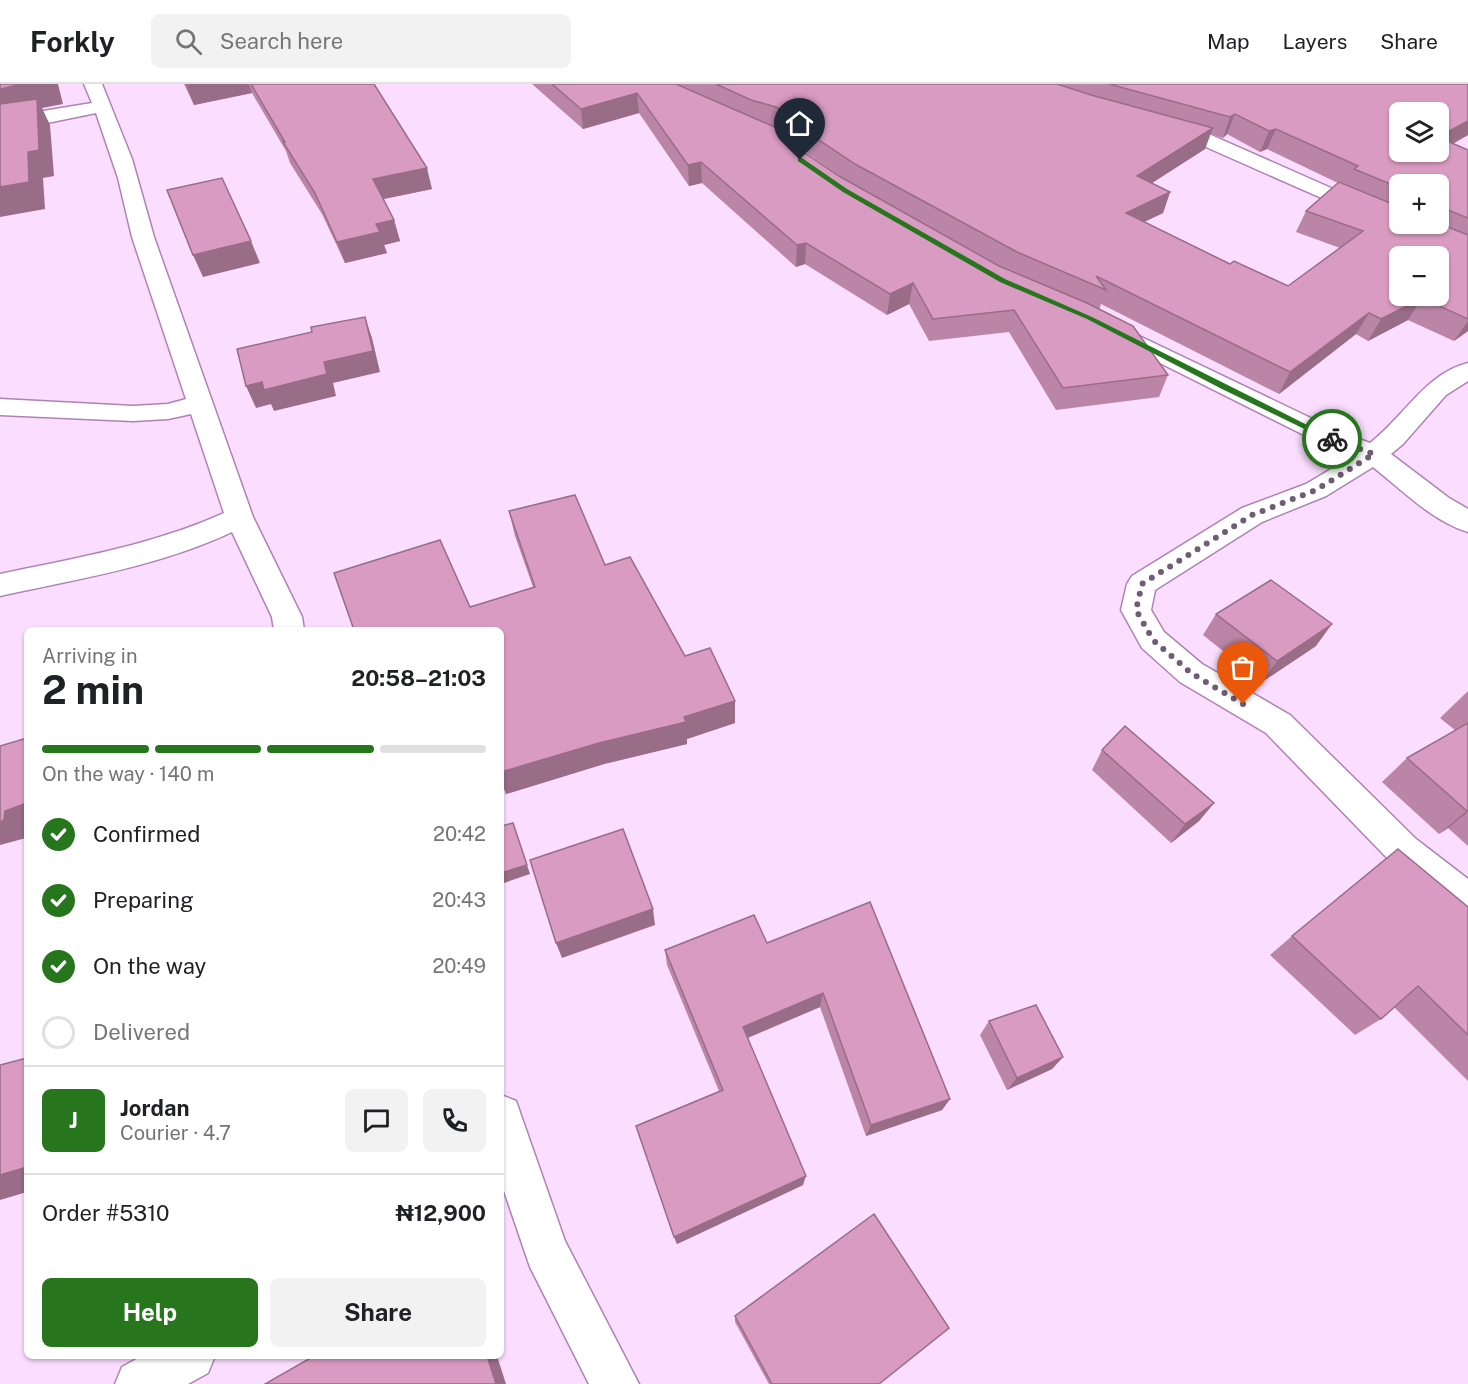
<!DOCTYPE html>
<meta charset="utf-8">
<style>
body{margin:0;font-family:"Public Sans",sans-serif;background:#f2f2f2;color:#202124;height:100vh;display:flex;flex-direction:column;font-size:22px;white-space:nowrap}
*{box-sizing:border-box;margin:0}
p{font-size:20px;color:#757577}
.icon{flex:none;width:33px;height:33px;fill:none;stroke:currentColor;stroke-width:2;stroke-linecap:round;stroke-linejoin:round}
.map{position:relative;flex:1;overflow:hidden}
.panel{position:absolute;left:24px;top:543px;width:480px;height:732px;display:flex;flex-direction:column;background:#fff;border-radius:9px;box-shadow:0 2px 4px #0004}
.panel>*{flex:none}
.tools{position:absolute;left:1389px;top:18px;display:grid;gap:12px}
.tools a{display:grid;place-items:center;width:60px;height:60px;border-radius:9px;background:#fff;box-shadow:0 2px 4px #0004;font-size:30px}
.pin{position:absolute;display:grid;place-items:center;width:51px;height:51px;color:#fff;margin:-62px -26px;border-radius:50% 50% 50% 0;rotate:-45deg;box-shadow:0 0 6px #0007}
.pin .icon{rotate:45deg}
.courier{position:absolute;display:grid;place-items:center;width:60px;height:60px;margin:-30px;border:4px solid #27761e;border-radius:50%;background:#fff;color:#222;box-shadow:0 2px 8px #0007}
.overview em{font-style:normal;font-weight:700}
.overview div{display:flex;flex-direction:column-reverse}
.overview{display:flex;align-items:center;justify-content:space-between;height:102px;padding:0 18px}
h1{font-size:39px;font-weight:700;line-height:45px}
.bar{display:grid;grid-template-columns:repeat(4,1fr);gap:9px 6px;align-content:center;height:72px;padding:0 18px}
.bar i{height:8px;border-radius:4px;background:#e0e0e0}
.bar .on{background:#27761e}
.bar p{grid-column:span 4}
.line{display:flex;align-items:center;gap:15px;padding:0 18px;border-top:2px solid #e0e0e0}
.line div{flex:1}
.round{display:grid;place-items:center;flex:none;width:63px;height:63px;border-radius:9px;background:#f2f2f2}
ol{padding:0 18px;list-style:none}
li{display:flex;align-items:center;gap:18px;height:66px}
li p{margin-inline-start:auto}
li .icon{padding:6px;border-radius:50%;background:#27761e;color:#fff;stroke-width:4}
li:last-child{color:#757577}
li i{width:33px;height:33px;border:3px solid #e0e0e0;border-radius:50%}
.action{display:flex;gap:12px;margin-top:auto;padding:12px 18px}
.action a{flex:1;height:69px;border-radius:9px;background:#27761e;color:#fff;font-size:24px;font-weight:700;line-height:69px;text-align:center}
.action a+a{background:#f2f2f2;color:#202124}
header{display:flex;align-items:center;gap:36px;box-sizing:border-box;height:84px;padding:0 30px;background:#fff;border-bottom:2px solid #e0e0e0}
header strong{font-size:28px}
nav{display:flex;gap:33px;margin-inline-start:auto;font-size:21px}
.search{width:420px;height:54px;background:#f2f2f2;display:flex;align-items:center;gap:15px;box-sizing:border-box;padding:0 21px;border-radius:9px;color:#757577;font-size:22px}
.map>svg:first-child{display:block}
</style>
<header>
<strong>Forkly</strong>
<div class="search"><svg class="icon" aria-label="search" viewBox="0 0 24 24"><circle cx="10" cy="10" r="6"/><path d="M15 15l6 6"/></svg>Search here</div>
<nav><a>Map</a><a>Layers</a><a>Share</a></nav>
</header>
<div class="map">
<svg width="1468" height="1300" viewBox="0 0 1468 1300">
<rect width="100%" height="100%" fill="#faddff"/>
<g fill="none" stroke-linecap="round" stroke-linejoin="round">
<g stroke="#af82b6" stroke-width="3">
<g id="minor">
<path d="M84 0H102L132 75 154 153 253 433 302 533 304 546H274L272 533 232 448C160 482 78 495 0 512V490C76 474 153 461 224 429L191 330 168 335 133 337 0 331V315L133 322 168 320 186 315 132 153 118 94 96 29 52 38 0 46V34L92 19Z"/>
<polygon points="1166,37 1211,51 1374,123 1377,127 1374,131 1367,133 1360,131 1197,59 1159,47 1157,43 1159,39"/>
<path d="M1110 238 1342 349 1370 359C1403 334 1426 289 1468 279V297L1446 311 1403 360 1391 370 1449 414 1468 425V448C1432 437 1402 406 1373 383L1326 412 1262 438 1155 506 1151 526 1164 548 1202 580 1290 631 1416 755 1468 795V834L1455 829 1390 777 1266 649 1180 598 1142 564 1121 526 1127 500 1132 492 1242 424 1306 400 1353 372 1324 361 1102 250 1098 245 1102 240Z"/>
<polygon points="501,1011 516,1017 565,1157 639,1300 589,1300 530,1183 501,1098"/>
<polygon points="142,1272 215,1272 208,1289 188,1300 115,1300 122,1283"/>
</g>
</g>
<use href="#minor" fill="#fff" fill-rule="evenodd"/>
</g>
<g fill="#bb85a7" fill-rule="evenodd">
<polygon points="184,0 374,0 432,105 383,115 394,136 400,157 384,161 387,169 345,179 322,130 290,79 286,67 252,9 194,21"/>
<path d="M532 0H1468V51L1453 60 1468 66V247L1454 257 1408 236 1368 257 1356 250 1279 310 1101 220 1099 226 1168 291 1159 313 1056 326 1009 248 929 257 909 220 887 231 805 180 796 183 702 99 689 102 639 29 583 45ZM777 44 793 53 808 70 846 96 793 61ZM1210 50 1223 54 1227 50 1260 68 1267 65 1338 99 1306 127 1296 148 1340 164 1288 202 1230 180 1144 138 1163 129 1170 108 1152 99 1205 65ZM1400 100H1438V140H1400Z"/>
<polygon points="509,427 605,481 685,572 735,617 735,639 687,655 687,660 604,680 506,710 501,696 501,546 470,523 533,503 515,452"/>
<polygon points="1216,530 1316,562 1262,598 1203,551"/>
<polygon points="1468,607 1468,762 1448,744 1439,750 1382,698 1407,674 1455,646 1440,634"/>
<polygon points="1102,666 1214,719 1199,737 1171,759 1092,686"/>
<polygon points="1468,823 1468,997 1394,923 1381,935 1355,951 1270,871 1292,852"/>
<polygon points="767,859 950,1015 942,1026 866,1052 820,923 748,954 803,1101 677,1160 636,1042 719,1007 667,881 665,866"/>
<polygon points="989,937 1063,973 1052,985 1007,1006 980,951"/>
<polygon points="735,1232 879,1300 769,1300 735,1238"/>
</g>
<g fill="#996c88">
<polygon points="22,0 58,0 63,20 42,24 50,41 54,92 43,94 45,125 0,133 0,103 28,68 0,34 0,5"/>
<polygon points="190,0 249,0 252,9 194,21 186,1"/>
<polygon points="637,9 639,29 583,45 581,25"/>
<polygon points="1235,30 1227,50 1223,54 1230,33"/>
<polygon points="1468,37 1468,51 1438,67 1438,53"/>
<polygon points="1213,44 1205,65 1130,113 1137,92"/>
<polygon points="1276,45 1267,65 1260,68 1269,47"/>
<polygon points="701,78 702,99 689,102 688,81"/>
<polygon points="427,84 432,105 379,116 373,95"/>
<polygon points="1170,108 1163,129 1119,150 1126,129"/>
<polygon points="394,136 400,157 384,161 387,169 345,179 337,158 376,140"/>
<polygon points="251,157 260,179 203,193 193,171"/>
<polygon points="806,159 805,180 796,183 797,161"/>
<polygon points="913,199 909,220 887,231 890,210"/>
<polygon points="1422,214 1408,236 1368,257 1381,235"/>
<polygon points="1369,229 1356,250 1279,310 1290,288"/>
<polygon points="365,233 372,254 380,288 333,299 336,312 274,327 271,320 256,324 246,302 324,278"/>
<polygon points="1468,237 1468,247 1454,257"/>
<polygon points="1332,540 1316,562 1262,598 1277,577"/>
<polygon points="735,617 735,639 687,655 687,660 604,680 506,710 501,696 501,688"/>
<polygon points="27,719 27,744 26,744 26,754 0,761 0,738 5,727"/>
<polygon points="1214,719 1199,737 1171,759 1185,740"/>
<polygon points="1468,726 1468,728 1448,744 1439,750"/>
<polygon points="516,748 530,790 501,800 501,789"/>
<polygon points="653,825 655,841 562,874 556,859"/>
<polygon points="823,909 820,923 742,956 743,943"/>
<polygon points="1063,973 1052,985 1007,1006 1017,994"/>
<polygon points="950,1015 942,1026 866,1052 871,1041"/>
<polygon points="27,1083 27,1108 0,1116 0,1091"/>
<polygon points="806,1092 803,1101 677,1160 674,1153"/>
<polygon points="487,1272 497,1272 506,1300 496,1300"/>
</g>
<g fill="#da9bc2" stroke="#996c88" stroke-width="1.5" fill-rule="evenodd">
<polygon points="0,0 22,0 0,5"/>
<polygon points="251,0 374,0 427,84 373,95 394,136 376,140 380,148 337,158 315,109 283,58 285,58"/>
<polygon points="552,0 676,0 777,44 793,61 839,92 999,182 1087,219 1133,242 1168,291 1063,304 1014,226 933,235 913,199 890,210 806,159 797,161 701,78 688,81 637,9 581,25"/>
<path d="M716 0H1057L1091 11 1213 44 1137 92 1170 108 1126 129 1230 180 1234 177 1288 202 1363 147 1306 127 1339 98 1400 123V140H1438V139L1468 151V235L1422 214 1381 235 1369 229 1290 288 1096 192 1106 206 1017 168 855 80 810 50 794 33 776 23 751 16ZM1400 172H1438V212H1400Z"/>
<polygon points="1109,0 1468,0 1468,37 1438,53 1438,28 1400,28 1400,68 1438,68 1438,53 1468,66 1468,134 1438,122 1438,100 1400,100 1400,104 1354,85 1358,82 1276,45 1269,47 1235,30 1230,33"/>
<polygon points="37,15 39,66 28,68 29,98 0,103 0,20"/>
<polygon points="222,94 251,157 193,171 167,106"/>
<polygon points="365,233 373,267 324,278 327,290 264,306 262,298 246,302 237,265 312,248 311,243"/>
<polygon points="575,411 605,481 630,473 685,572 710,564 735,617 684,633 686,638 599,659 501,688 501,546 354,546 334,489 440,456 470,523 535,503 509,427"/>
<polygon points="1271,496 1332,540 1277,577 1216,530"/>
<polygon points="1468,639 1468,726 1467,727 1407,674"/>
<polygon points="1125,642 1214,719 1185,740 1102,666"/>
<polygon points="27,654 27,719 5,727 4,736 0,738 0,662"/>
<polygon points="513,739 527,781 501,789 501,742"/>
<polygon points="623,745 653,825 556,859 530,776"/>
<polygon points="1398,765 1468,823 1468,951 1418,902 1381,935 1292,852"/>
<polygon points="870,818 950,1015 871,1041 823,909 743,943 806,1092 674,1153 636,1042 723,1006 665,866 754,831 767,859"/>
<polygon points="1036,921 1063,973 1017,994 989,937"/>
<polygon points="27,974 27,1083 0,1091 0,981"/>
<polygon points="874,1130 949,1244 879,1300 772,1300 735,1232"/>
<polygon points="314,1272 487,1272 496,1300 265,1300"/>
</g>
<polygon fill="#27761e" points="798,74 802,74 847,105 1005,195 1092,233 1335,355 1329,357 1222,305 1087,235 1000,198 843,108 798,77"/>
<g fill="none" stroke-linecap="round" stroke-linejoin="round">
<polyline stroke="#715c75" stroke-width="6" stroke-dasharray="0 10.8" points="1243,620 1191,589 1153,556 1136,526 1142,500 1252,431 1316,406 1374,370 1332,355"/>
</g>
</svg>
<div class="tools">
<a><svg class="icon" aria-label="layers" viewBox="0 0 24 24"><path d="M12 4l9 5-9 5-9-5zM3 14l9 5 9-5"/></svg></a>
<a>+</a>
<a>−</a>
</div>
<div class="pin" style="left:1243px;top:620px;background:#ea580c"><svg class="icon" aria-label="bag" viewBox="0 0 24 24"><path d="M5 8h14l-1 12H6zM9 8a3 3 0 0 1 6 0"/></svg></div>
<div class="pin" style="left:800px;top:76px;background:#1f2937"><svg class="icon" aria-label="home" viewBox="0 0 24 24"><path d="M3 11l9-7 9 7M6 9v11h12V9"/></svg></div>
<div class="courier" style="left:1332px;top:355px"><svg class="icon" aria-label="bike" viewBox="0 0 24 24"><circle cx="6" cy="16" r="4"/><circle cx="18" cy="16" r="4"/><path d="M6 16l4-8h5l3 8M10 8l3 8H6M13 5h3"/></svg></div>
<section class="panel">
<div class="overview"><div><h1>2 min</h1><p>Arriving in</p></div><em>20:58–21:03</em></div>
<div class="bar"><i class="on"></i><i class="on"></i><i class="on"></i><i></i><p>On the way · 140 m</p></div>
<ol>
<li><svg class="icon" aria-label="check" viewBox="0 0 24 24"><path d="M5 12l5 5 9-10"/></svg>Confirmed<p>20:42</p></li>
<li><svg class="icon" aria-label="check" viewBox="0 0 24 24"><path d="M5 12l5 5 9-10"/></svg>Preparing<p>20:43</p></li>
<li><svg class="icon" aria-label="check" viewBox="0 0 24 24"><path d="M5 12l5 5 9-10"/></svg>On the way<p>20:49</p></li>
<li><i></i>Delivered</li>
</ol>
<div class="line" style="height:108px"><b class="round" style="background:#27761e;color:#fff">J</b><div><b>Jordan</b><p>Courier · 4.7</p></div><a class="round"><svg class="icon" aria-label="chat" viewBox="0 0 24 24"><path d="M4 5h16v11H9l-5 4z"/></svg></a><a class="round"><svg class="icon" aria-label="phone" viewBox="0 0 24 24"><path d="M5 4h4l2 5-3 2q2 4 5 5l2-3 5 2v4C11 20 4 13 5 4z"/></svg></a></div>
<div class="line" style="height:78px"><div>Order #5310</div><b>₦12,900</b></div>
<div class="action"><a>Help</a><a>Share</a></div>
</section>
</div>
